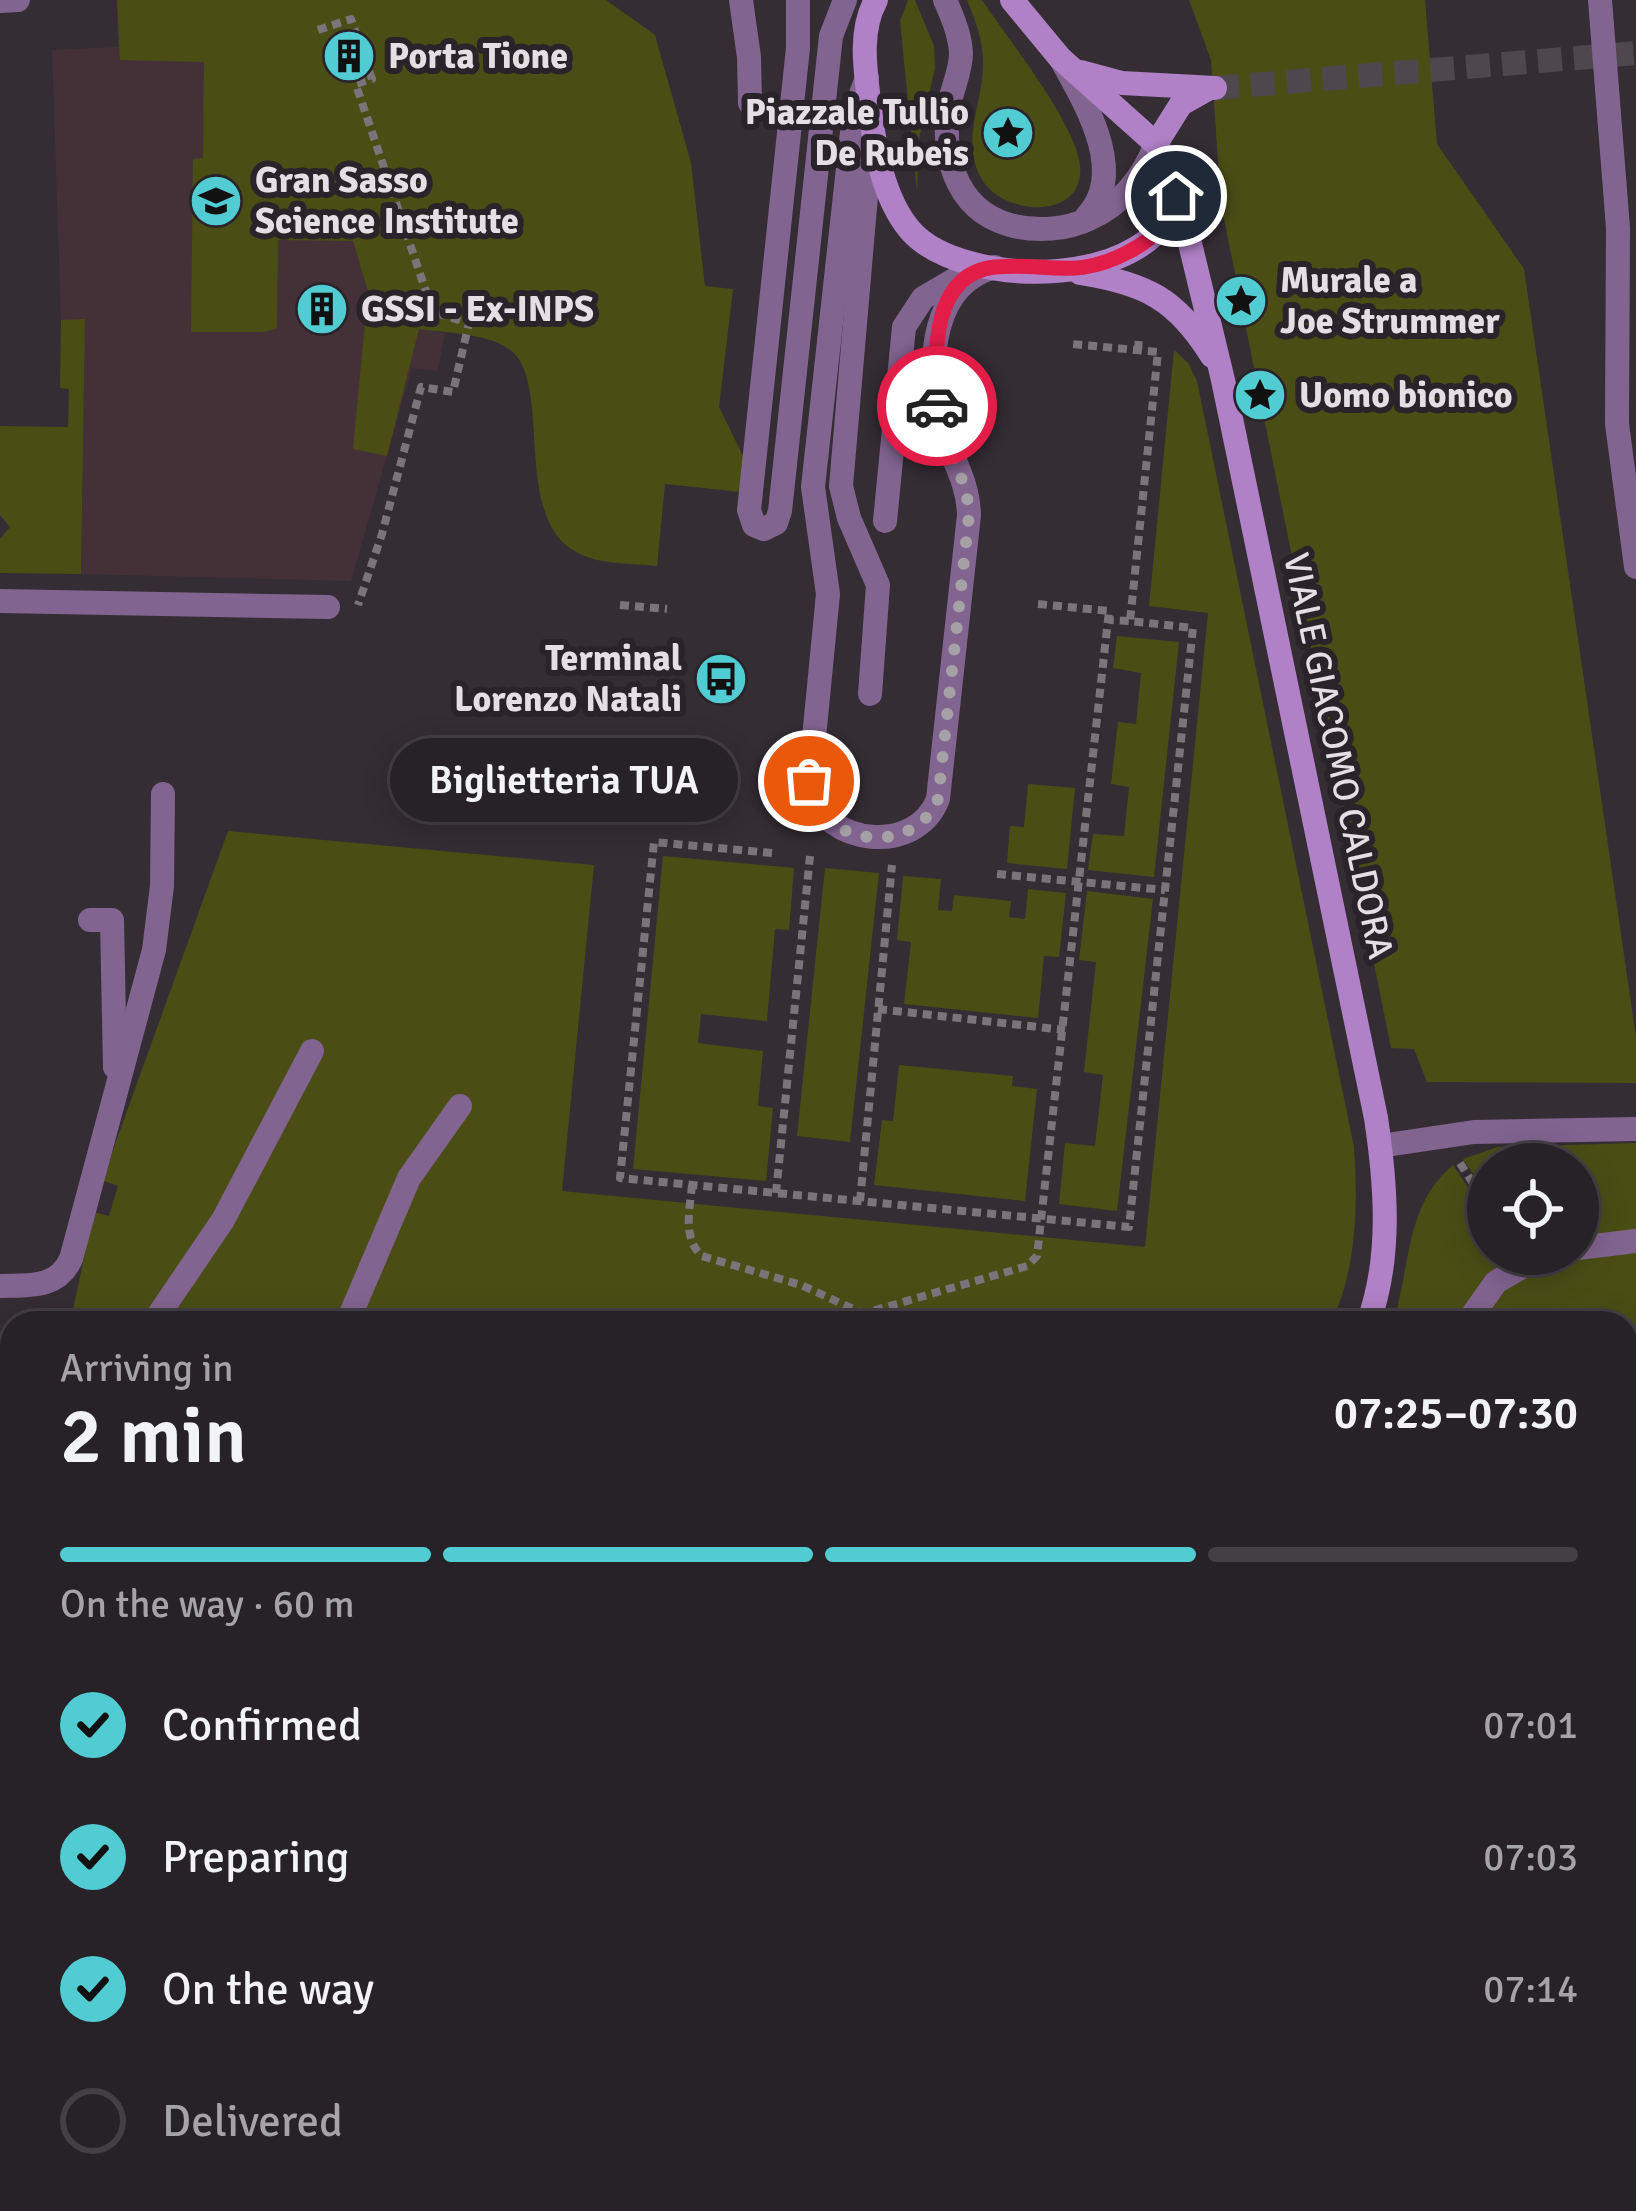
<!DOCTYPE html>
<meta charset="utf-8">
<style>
body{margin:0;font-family:Signika,sans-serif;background:#332f33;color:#f1f3f6;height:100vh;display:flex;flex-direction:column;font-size:45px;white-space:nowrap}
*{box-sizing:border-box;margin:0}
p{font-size:39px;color:#a4a4a7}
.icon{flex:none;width:66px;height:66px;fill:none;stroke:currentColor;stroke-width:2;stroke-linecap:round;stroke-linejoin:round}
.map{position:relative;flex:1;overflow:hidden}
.panel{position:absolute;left:0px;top:1311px;width:1638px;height:900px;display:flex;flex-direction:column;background:#272227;border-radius:36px 36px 0 0;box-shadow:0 6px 30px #0003,0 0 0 3px #433f44}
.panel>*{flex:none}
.buttons{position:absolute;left:1467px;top:1143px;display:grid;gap:24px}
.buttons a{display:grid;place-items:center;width:132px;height:132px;border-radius:50%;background:#272227;box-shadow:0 6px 30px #0003,0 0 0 3px #433f44;font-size:60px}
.pin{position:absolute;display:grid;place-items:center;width:102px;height:102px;color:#fff;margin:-51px;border:6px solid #fff;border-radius:50%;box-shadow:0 3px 12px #0007}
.courier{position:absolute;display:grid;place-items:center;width:120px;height:120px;margin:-60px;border:9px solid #e11d48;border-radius:50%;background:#fff;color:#222;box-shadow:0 3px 15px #0007}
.bubble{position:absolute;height:84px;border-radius:42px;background:#272227;box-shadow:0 6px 30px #0003,0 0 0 3px #433f44;font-size:39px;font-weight:600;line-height:84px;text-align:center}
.summary em{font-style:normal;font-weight:600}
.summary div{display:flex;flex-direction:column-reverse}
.summary{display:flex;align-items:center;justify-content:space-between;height:204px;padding:0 60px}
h1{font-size:78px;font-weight:600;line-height:90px}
.bar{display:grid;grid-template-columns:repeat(4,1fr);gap:18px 12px;align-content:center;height:144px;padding:0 60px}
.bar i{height:15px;border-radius:9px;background:#433f44}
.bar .current{background:#51ccd2}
.bar p{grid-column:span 4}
ol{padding:0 60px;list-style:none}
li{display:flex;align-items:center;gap:36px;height:132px}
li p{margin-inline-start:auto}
li .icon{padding:12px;border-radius:50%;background:#51ccd2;color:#111;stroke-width:4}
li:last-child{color:#a4a4a7}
li i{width:66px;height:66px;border:6px solid #433f44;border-radius:50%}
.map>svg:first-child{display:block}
</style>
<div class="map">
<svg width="1636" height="2211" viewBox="0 0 1636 2211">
<rect width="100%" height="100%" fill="#342d34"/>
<polygon fill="#443138" points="117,0 294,0 418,328 445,333 438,371 412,368 351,581 81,574 85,320 61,320 52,50 118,47"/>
<g fill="#4a4e15">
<path d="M117 0H606L655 35 691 163 705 286 733 289 719 407 744 458 741 492 665 484 657 566C631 563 599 565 576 552 511 518 554 380 509 349 487 333 445 333 419 329L387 456 353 449 368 291 353 241 278 240 277 328 264 332H191L193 159 203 158 204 62 120 60Z"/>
<polygon points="908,0 915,0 934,46 935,68 919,139 917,192 900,21"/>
<path d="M967 0H982C1008 39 1075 122 1080 165 1086 221 1002 217 981 178 960 138 984 102 983 62 983 41 975 19 967 0Z"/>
<polygon points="1189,0 1425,0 1437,144 1524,269 1636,1037 1636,1083 1427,1082 1414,1049 1391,1048 1221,204 1211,60"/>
<polygon points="85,319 81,574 0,573 0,539 10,527 0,515 0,426 68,427 69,389 60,388 61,320"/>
<path d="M1174 350 1188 363 1197 381 1354 1147C1358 1205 1357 1269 1331 1323H70L94 1212 109 1216 118 1186 104 1181 113 1150 228 831 594 865 562 1191 1145 1247 1208 613 1149 606Z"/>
<polygon points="1117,636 1179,642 1154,877 1088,870 1093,834 1124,836 1129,787 1111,784 1118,722 1136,724 1141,673 1113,668"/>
<polygon points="1028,784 1075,788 1067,869 1007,863 1010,826 1024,827"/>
<polygon points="663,856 794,868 789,930 775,929 767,1021 701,1014 698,1043 763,1051 758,1106 773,1108 766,1181 633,1169"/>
<polygon points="825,868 879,873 850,1142 797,1136"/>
<polygon points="903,876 941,879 938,910 952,911 954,895 1011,901 1009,917 1025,919 1028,889 1066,893 1059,957 1044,956 1038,1018 904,1004 911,942 897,940"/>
<polygon points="1087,891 1153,899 1117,1211 1059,1204 1065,1143 1095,1146 1103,1075 1084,1072 1096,962 1079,960"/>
<polygon points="899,1065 1013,1076 1012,1086 1037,1089 1025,1201 874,1185 882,1120 893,1121"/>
<polygon points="1636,1143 1636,1235 1578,1242 1578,1164 1488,1164 1488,1196 1463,1159 1498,1147"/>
<path d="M1453 1165 1488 1217V1254H1512L1516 1260 1459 1323H1393C1411 1265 1405 1205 1453 1165Z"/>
<path d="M1636 1248V1477L1626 1478V1323H1475C1515 1259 1568 1255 1636 1248Z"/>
<polygon points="1636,1490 1636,2211 1606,2211 1607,2199 1626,2199 1626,1491"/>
<polygon points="12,1799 12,2199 1172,2199 1165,2211 0,2211 0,1843"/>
</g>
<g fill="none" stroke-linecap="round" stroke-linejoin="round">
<polyline stroke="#061f2d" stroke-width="12" points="570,2211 571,2199"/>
<polyline stroke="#4e484e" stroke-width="24" stroke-dasharray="24 12" stroke-linecap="butt" points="1215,88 1636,53"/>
<g stroke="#7b757b" stroke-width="8" stroke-dasharray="9 6" stroke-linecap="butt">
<polyline points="318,30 351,19 372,79 356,84 357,88 433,312 469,323 453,392 421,387 382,534 358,605"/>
<polyline points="1138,350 1139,338"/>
<polyline points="1038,604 1109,611 1108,620"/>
<polyline points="620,605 667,609"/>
<polyline points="772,853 654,842 620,1178 1129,1227 1193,628 1130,621 1158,352 1072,344"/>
<polyline points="997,874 1165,890"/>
<polyline points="878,1009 1065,1030"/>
<polyline points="1460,1163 1488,1207"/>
<path d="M692 1185C690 1209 682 1238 702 1256L801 1285 884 1323"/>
<polyline points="776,1193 810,856"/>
<polyline points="860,1201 892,865"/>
<polyline points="831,1323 1027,1266 1037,1256 1108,620 1130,621"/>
<polyline points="1626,1988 1636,2015"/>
</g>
<g stroke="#826490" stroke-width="24">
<polyline points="741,0 749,57 750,103"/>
<polyline points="798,0 798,48 749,510 754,525 764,529 776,523 780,511 831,36 845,0"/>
<path d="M945 0C952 16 960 34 961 53 961 68 955 82 951 97 939 149 953 209 1010 225 1036 232 1067 230 1091 218 1123 203 1143 177 1156 144"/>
<polyline points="1600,0 1618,228 1617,424 1636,567"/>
<path d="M1062 61C1085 103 1128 173 1087 216"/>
<path d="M867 78 855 109 851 141 813 487 828 594 809 789C825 846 916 856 938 799L969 515C968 476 947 453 939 417 927 362 932 283 995 267"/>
<polyline points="885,521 904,327 923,298 964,274"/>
<polyline points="870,694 878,585 849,518 841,486 871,138"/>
<polyline points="90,920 112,920 115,1067"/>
<path d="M0 1286C29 1285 57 1289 71 1259L154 950 162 886 163 794"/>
</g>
<g stroke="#826490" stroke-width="24">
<polyline points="1578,1248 1636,1241"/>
<polyline points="1467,1323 1496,1282 1544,1254"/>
<polyline points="1626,1484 1636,1483"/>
</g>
<g stroke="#826490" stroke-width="24">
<polyline points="0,1 18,0"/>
<polyline points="0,601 328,607"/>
<polyline points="1380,1146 1474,1132 1636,1129"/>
<polyline points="153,1323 223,1220 312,1051"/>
<polyline points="347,1323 409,1178 460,1106"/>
<polyline points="0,1756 12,1712"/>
</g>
<g stroke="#b081c6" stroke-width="24">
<path d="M876 0C858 32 866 74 870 109 875 149 883 198 910 230 962 291 1164 291 1176 191"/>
<path d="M1012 0 1060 58 1156 144 1173 173 1223 380 1376 1118C1386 1185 1392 1258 1368 1323"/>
<polyline points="1081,72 1122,83 1215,88"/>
<polyline points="1156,144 1181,104 1206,90"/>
<path d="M1080 273C1145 283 1177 299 1212 356"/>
<polyline points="0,1568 12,1567"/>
</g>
</g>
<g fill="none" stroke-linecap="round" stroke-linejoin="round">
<path stroke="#a6a1a6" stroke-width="12" stroke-dasharray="0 21.6" d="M809 781C816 847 914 858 938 799L969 515C968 475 941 444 937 406"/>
<path stroke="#e11d48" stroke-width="15" d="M937 406C935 359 929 274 995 267 1049 262 1075 281 1130 251 1154 239 1168 222 1176 196"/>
</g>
<defs>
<g id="building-disc" transform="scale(2.7)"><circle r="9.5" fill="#51ccd2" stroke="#2a242a"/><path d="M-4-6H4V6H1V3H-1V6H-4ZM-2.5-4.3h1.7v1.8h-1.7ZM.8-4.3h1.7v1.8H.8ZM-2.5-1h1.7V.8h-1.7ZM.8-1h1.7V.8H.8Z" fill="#111"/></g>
<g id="sight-disc" transform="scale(2.7)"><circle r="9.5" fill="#51ccd2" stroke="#2a242a"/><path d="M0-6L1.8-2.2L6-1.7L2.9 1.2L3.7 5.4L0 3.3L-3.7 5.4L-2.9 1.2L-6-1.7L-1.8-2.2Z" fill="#111"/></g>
<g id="university-disc" transform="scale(2.7)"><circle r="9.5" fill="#51ccd2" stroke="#2a242a"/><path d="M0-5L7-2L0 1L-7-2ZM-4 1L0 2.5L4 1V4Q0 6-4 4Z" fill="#111"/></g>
<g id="bus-disc" transform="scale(2.7)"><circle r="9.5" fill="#51ccd2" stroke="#2a242a"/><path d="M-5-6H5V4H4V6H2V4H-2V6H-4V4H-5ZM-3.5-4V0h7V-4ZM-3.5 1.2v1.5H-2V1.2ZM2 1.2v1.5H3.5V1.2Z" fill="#111"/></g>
</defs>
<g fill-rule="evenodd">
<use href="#building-disc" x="349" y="56"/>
<use href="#sight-disc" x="1008" y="133"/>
<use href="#university-disc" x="216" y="201"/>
<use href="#sight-disc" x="1241" y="301"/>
<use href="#building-disc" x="322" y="309"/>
<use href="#sight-disc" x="1260" y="395"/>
<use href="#bus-disc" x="721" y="679"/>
</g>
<g text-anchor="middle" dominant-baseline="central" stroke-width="12" stroke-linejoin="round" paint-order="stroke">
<g font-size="36" font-weight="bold" fill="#e3dfe3" stroke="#2a242a" text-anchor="start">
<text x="388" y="56">Porta Tione</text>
<text x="969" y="112" text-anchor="end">Piazzale Tullio<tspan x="969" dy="41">De Rubeis</tspan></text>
<text x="255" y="180">Gran Sasso<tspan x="255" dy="41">Science Institute</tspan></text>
<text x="1280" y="280">Murale a<tspan x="1280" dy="41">Joe Strummer</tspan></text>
<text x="361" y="309">GSSI - Ex-INPS</text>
<text x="1299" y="395">Uomo bionico</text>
<text x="682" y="658" text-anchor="end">Terminal<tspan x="682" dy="41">Lorenzo Natali</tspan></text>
</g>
<g font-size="36" fill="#e3dfe3" stroke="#2a242a">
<text transform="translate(1338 756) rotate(78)">VIALE GIACOMO CALDORA</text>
</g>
</g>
</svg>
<div class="buttons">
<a><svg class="icon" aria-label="locate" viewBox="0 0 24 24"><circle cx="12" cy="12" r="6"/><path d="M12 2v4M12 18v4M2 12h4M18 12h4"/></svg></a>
</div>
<div class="pin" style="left:809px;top:781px;background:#ea580c"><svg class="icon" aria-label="bag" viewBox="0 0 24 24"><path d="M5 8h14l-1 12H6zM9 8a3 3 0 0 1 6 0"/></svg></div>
<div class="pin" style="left:1176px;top:196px;background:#1f2937"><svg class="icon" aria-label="home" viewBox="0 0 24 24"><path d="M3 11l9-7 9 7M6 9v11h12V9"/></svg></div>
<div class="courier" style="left:937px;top:406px"><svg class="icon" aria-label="car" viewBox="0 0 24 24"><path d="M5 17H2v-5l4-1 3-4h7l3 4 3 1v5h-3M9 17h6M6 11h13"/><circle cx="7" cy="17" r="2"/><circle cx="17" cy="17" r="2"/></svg></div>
<div class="bubble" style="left:390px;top:738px;width:348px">Biglietteria TUA</div>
<section class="panel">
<div class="summary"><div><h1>2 min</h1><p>Arriving in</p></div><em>07:25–07:30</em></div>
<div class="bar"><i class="current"></i><i class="current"></i><i class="current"></i><i></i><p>On the way · 60 m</p></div>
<ol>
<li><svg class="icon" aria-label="check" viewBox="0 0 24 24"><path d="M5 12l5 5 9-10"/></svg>Confirmed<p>07:01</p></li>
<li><svg class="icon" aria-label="check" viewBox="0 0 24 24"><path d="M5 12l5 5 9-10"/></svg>Preparing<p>07:03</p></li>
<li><svg class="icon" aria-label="check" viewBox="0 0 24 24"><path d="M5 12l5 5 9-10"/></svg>On the way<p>07:14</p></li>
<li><i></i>Delivered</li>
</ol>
</section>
</div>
